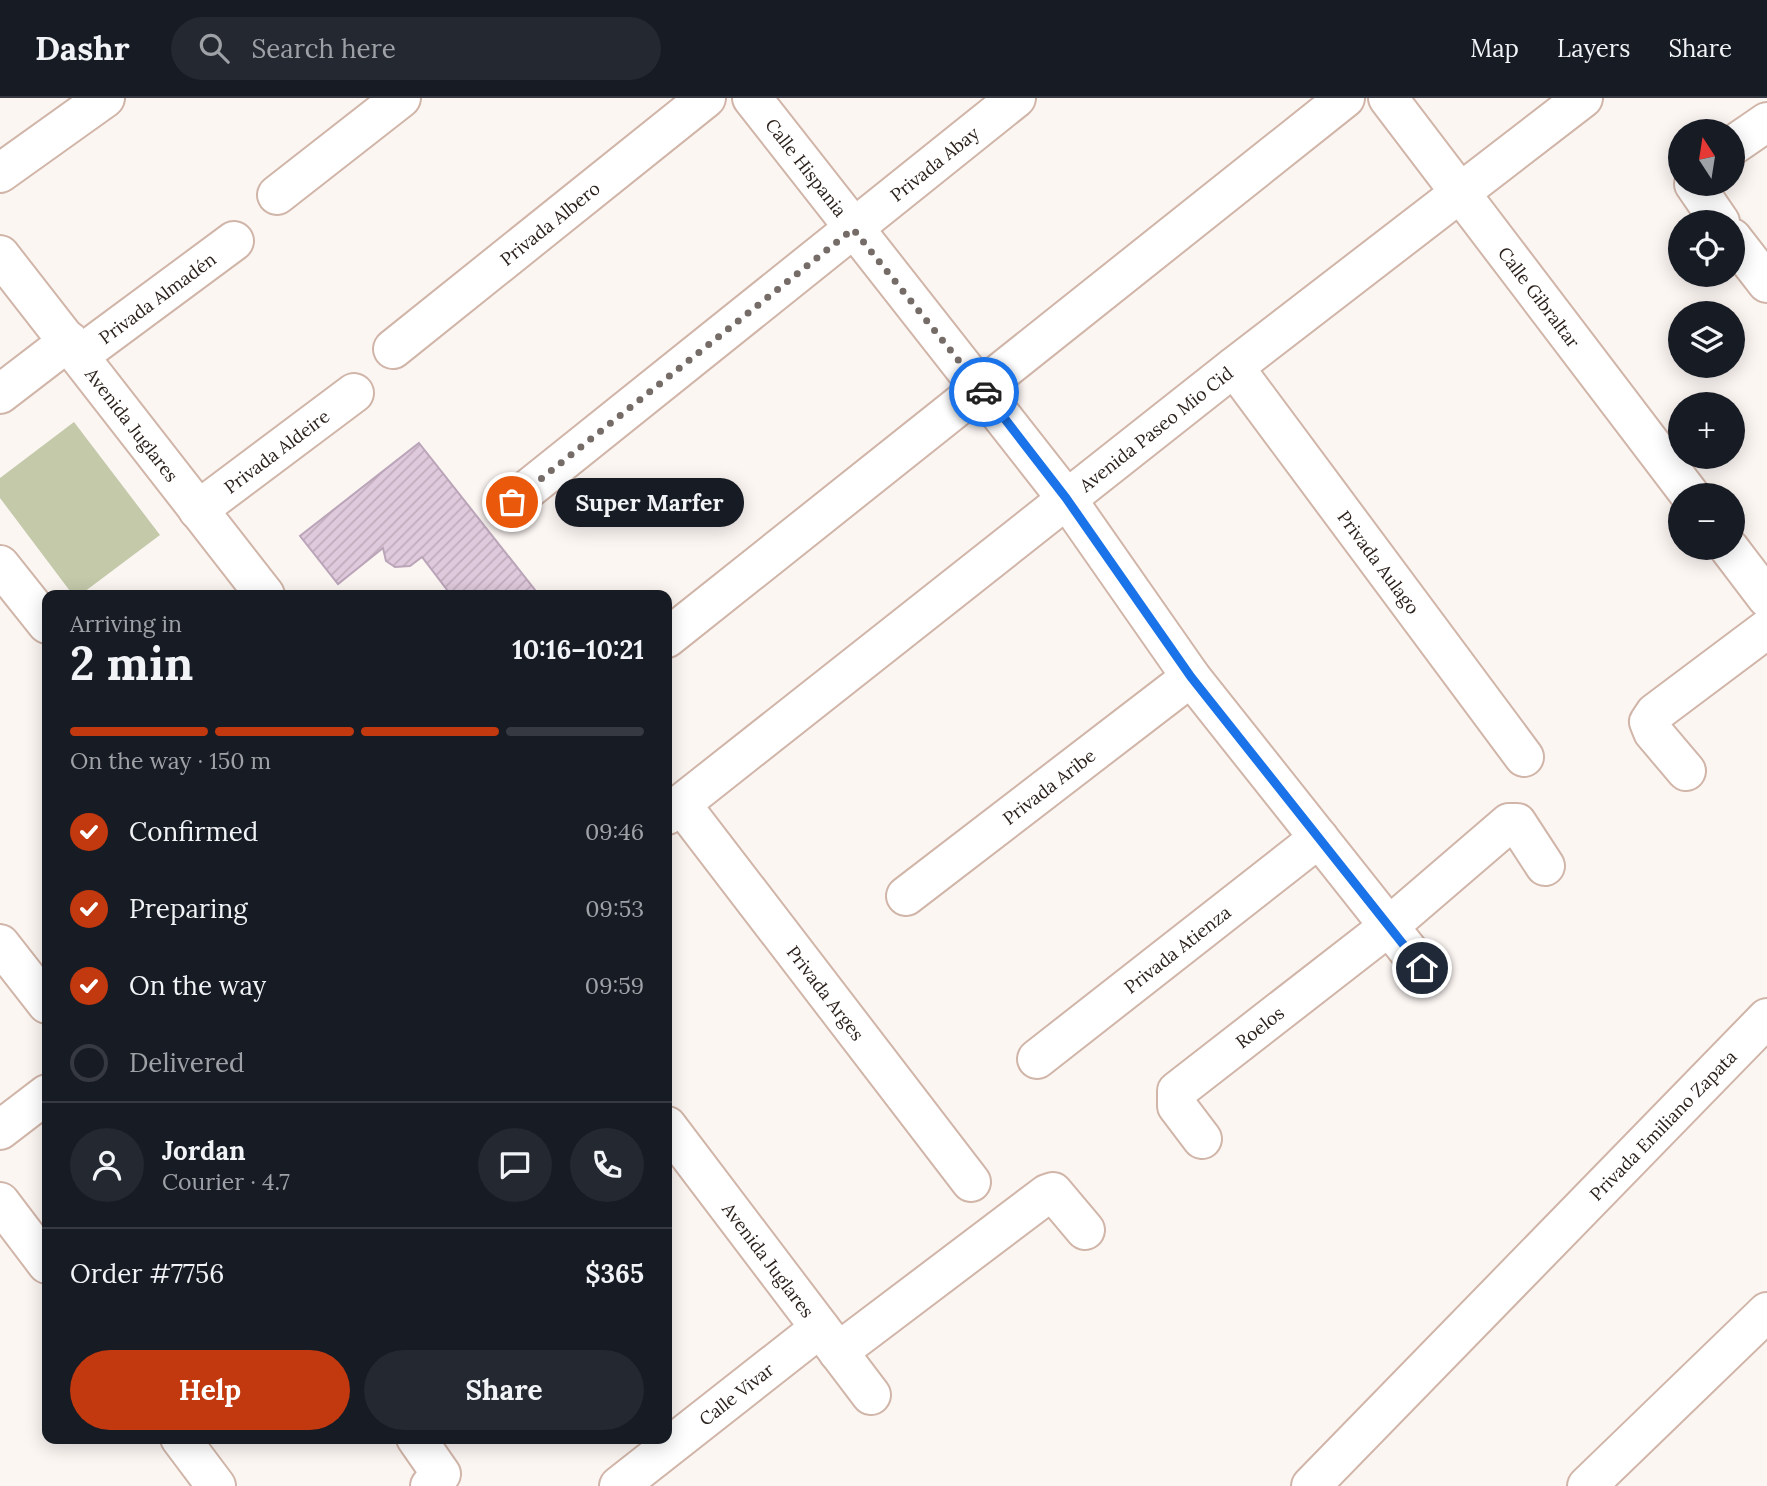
<!DOCTYPE html>
<meta charset="utf-8">
<style>
body{margin:0;font-family:Lora,serif;background:#242831;color:#f1f3f6;height:100vh;display:flex;flex-direction:column;font-size:26px;white-space:nowrap}
*{box-sizing:border-box;margin:0}
p{font-size:23px;color:#9ea1a6}
.icon{flex:none;width:38px;height:38px;fill:none;stroke:currentColor;stroke-width:2;stroke-linecap:round;stroke-linejoin:round}
.map{position:relative;flex:1;overflow:hidden}
.details{position:absolute;left:42px;top:492px;width:630px;height:854px;display:flex;flex-direction:column;background:#171b24;border-radius:14px;box-shadow:0 4px 18px #0003}
.details>*{flex:none}
.needle{width:46px;rotate:348deg}
.buttons{position:absolute;left:1668px;top:21px;display:grid;gap:14px}
.buttons a{display:grid;place-items:center;width:77px;height:77px;border-radius:50%;background:#171b24;box-shadow:0 4px 18px #0003;font-size:35px}
.pin{position:absolute;display:grid;place-items:center;width:60px;height:60px;color:#fff;margin:-30px;border:4px solid #fff;border-radius:50%;box-shadow:0 2px 7px #0007}
.courier{position:absolute;display:grid;place-items:center;width:70px;height:70px;margin:-35px;border:5px solid #1a73e8;border-radius:50%;background:#fff;color:#222;box-shadow:0 2px 9px #0007}
.bubble{position:absolute;height:49px;border-radius:24px;background:#171b24;box-shadow:0 4px 18px #0003;font-size:23px;font-weight:700;line-height:49px;text-align:center}
.summary em{font-style:normal;font-weight:700}
.summary div{display:flex;flex-direction:column-reverse}
.summary{display:flex;align-items:center;justify-content:space-between;height:119px;padding:0 28px}
h1{font-size:46px;font-weight:700;line-height:52px}
.bar{display:grid;grid-template-columns:repeat(4,1fr);gap:10px 7px;align-content:center;height:84px;padding:0 28px}
.bar i{height:9px;border-radius:5px;background:#363941}
.bar .selected{background:#c2390f}
.bar p{grid-column:span 4}
.line{display:flex;align-items:center;gap:18px;padding:0 28px;border-top:2px solid #363941}
.line div{flex:1}
.round{display:grid;place-items:center;flex:none;width:74px;height:74px;border-radius:37px;background:#242831}
ol{padding:0 28px;list-style:none}
li{display:flex;align-items:center;gap:21px;height:77px}
li p{margin-inline-start:auto}
li .icon{padding:7px;border-radius:50%;background:#c2390f;color:#fff;stroke-width:4}
li:last-child{color:#9ea1a6}
li i{width:38px;height:38px;border:4px solid #363941;border-radius:50%}
.cta{display:flex;gap:14px;margin-top:auto;padding:14px 28px}
.cta a{flex:1;height:80px;border-radius:42px;background:#c2390f;color:#fff;font-size:28px;font-weight:700;line-height:80px;text-align:center}
.cta a+a{background:#242831;color:#f1f3f6}
header{display:flex;align-items:center;gap:42px;box-sizing:border-box;height:98px;padding:0 35px;background:#171b24;border-bottom:2px solid #363941}
header strong{font-size:33px}
nav{display:flex;gap:38px;margin-inline-start:auto;font-size:24px}
.search{width:490px;height:63px;background:#242831;display:flex;align-items:center;gap:18px;box-sizing:border-box;padding:0 24px;border-radius:38px;color:#9ea1a6;font-size:26px}
.map>svg:first-child{display:block}
</style>
<header>
<strong>Dashr</strong>
<div class="search"><svg class="icon" aria-label="search" viewBox="0 0 24 24"><circle cx="10" cy="10" r="6"/><path d="M15 15l6 6"/></svg>Search here</div>
<nav><a>Map</a><a>Layers</a><a>Share</a></nav>
</header>
<div class="map">
<svg width="1767" height="1388" viewBox="0 0 1767 1388">
<defs>
<pattern id="building-hatch" width="6" height="6" patternUnits="userSpaceOnUse" patternTransform="scale(1.75)"><rect width="6" height="6" fill="#dfc9dc"/><path d="M-1 1l2-2M0 6l6-6M5 7l2-2" fill="none" stroke="#c0acbc"/></pattern>
</defs>
<rect width="100%" height="100%" fill="#fcf6f3"/>
<polygon fill="#c3c9a9" points="74,324 160,437 80,497 73,497 0,400 0,380"/>
<polygon fill="url(#building-hatch)" stroke="#baa4b8" stroke-width="2" points="419,345 539,497 451,497 422,459 410,468 395,469 386,463 383,450 338,486 300,438"/>
<g fill="none" stroke-linecap="round" stroke-linejoin="round">
<g stroke="#d0b5a8" stroke-width="42">
<g id="minor">
<path id="s1" d="M752 0 1066 400 1191 579 1422 870"/>
<path id="s2" d="M1388 0 1690 397"/>
<polyline points="1732,48 1767,24"/>
<polyline points="0,75 105,0"/>
<polyline points="1694,86 1720,124"/>
<polyline points="277,97 401,0"/>
<polyline points="1732,140 1767,185"/>
<path id="s3" d="M0 157 265 497"/>
<path id="s4" d="M393 251 706 0"/>
<path id="s5" d="M80 257 234 143"/>
<path id="s6" d="M1234 269 1524 659"/>
<polyline points="0,296 69,243"/>
<path id="s7" d="M512 404 1016 0"/>
<path id="s8" d="M198 412 354 295"/>
<polyline points="1729,450 1767,500"/>
<polyline points="0,467 47,526"/>
<polyline points="667,540 1345,0"/>
<polyline points="1686,673 1653,634 1649,624 1655,615 1767,531"/>
<path id="s9" d="M681 706 971 1084"/>
<path id="s10" d="M667 717 1234 269 1583 0"/>
<path id="s11" d="M906 798 1191 579"/>
<polyline points="0,846 47,906"/>
<path id="s12" d="M1037 961 1319 740"/>
<path id="s13" d="M667 1028 871 1297"/>
<polyline points="0,1032 47,996"/>
<path id="s14" d="M1202 1041 1177 1008V993L1388 829 1509 725H1517L1545 768"/>
<polyline points="0,1104 47,1166"/>
<polyline points="838,1254 1047,1096 1053,1094 1085,1132"/>
<polyline points="180,1340 216,1388"/>
<polyline points="416,1340 441,1376 430,1388"/>
<path id="s15" d="M619 1388 820 1230"/>
<path id="s16" d="M1311 1388 1767 920"/>
<polyline points="1587,1388 1767,1214"/>
</g>
</g>
<use href="#minor" stroke="#fff" stroke-width="38"/>
</g>
<g fill="none" stroke-linecap="round" stroke-linejoin="round">
<polyline stroke="#756c68" stroke-width="7" stroke-dasharray="0 12.6" points="512,404 853,131 984,294"/>
<polyline stroke="#1a73e8" stroke-width="9" points="984,294 1066,400 1191,579 1422,870"/>
</g>
<g text-anchor="middle" dominant-baseline="central" stroke-width="6" stroke-linejoin="round" paint-order="stroke">
<g font-size="18" fill="#2c221d" stroke="#fcf6f3">
<text stroke="none"><textPath href="#s7" startOffset="541">Privada Abay</textPath></text>
<text stroke="none"><textPath href="#s1" startOffset="88">Calle Hispania</textPath></text>
<text stroke="none"><textPath href="#s4" startOffset="201">Privada Albero</textPath></text>
<text stroke="none"><textPath href="#s2" startOffset="250">Calle Gibraltar</textPath></text>
<text stroke="none"><textPath href="#s5" startOffset="96">Privada Almadén</textPath></text>
<text stroke="none"><textPath href="#s3" startOffset="215">Avenida Juglares</textPath></text>
<text stroke="none"><textPath href="#s10" startOffset="623">Avenida Paseo Mio Cid</textPath></text>
<text stroke="none"><textPath href="#s8" startOffset="98">Privada Aldeire</textPath></text>
<text stroke="none"><textPath href="#s6" startOffset="243">Privada Aulago</textPath></text>
<text stroke="none"><textPath href="#s11" startOffset="180">Privada Aribe</textPath></text>
<text stroke="none"><textPath href="#s12" startOffset="178">Privada Atienza</textPath></text>
<text stroke="none"><textPath href="#s9" startOffset="238">Privada Arges</textPath></text>
<text stroke="none"><textPath href="#s14" startOffset="161">Roelos</textPath></text>
<text stroke="none"><textPath href="#s16" startOffset="504">Privada Emiliano Zapata</textPath></text>
<text stroke="none"><textPath href="#s13" startOffset="168">Avenida Juglares</textPath></text>
<text stroke="none"><textPath href="#s15" startOffset="149">Calle Vivar</textPath></text>
</g>
</g>
</svg>
<div class="buttons">
<a><svg class="needle" viewBox="-14 -14 28 28"><path d="M0-13l5 13h-10z" fill="#e53935"/><path d="M0 13l5-13h-10z" fill="#9ea1a6"/></svg></a>
<a><svg class="icon" aria-label="locate" viewBox="0 0 24 24"><circle cx="12" cy="12" r="6"/><path d="M12 2v4M12 18v4M2 12h4M18 12h4"/></svg></a>
<a><svg class="icon" aria-label="layers" viewBox="0 0 24 24"><path d="M12 4l9 5-9 5-9-5zM3 14l9 5 9-5"/></svg></a>
<a>+</a>
<a>−</a>
</div>
<div class="pin" style="left:512px;top:404px;background:#ea580c"><svg class="icon" aria-label="bag" viewBox="0 0 24 24"><path d="M5 8h14l-1 12H6zM9 8a3 3 0 0 1 6 0"/></svg></div>
<div class="pin" style="left:1422px;top:870px;background:#1f2937"><svg class="icon" aria-label="home" viewBox="0 0 24 24"><path d="M3 11l9-7 9 7M6 9v11h12V9"/></svg></div>
<div class="courier" style="left:984px;top:294px"><svg class="icon" aria-label="car" viewBox="0 0 24 24"><path d="M5 17H2v-5l4-1 3-4h7l3 4 3 1v5h-3M9 17h6M6 11h13"/><circle cx="7" cy="17" r="2"/><circle cx="17" cy="17" r="2"/></svg></div>
<div class="bubble" style="left:555px;top:380px;width:189px">Super Marfer</div>
<section class="details">
<div class="summary"><div><h1>2 min</h1><p>Arriving in</p></div><em>10:16–10:21</em></div>
<div class="bar"><i class="selected"></i><i class="selected"></i><i class="selected"></i><i></i><p>On the way · 150 m</p></div>
<ol>
<li><svg class="icon" aria-label="check" viewBox="0 0 24 24"><path d="M5 12l5 5 9-10"/></svg>Confirmed<p>09:46</p></li>
<li><svg class="icon" aria-label="check" viewBox="0 0 24 24"><path d="M5 12l5 5 9-10"/></svg>Preparing<p>09:53</p></li>
<li><svg class="icon" aria-label="check" viewBox="0 0 24 24"><path d="M5 12l5 5 9-10"/></svg>On the way<p>09:59</p></li>
<li><i></i>Delivered</li>
</ol>
<div class="line" style="height:126px"><a class="round"><svg class="icon" aria-label="person" viewBox="0 0 24 24"><circle cx="12" cy="8" r="4"/><path d="M4 21q1-7 8-7t8 7"/></svg></a><div><b>Jordan</b><p>Courier · 4.7</p></div><a class="round"><svg class="icon" aria-label="chat" viewBox="0 0 24 24"><path d="M4 5h16v11H9l-5 4z"/></svg></a><a class="round"><svg class="icon" aria-label="phone" viewBox="0 0 24 24"><path d="M5 4h4l2 5-3 2q2 4 5 5l2-3 5 2v4C11 20 4 13 5 4z"/></svg></a></div>
<div class="line" style="height:91px"><div>Order #7756</div><b>$365</b></div>
<div class="cta"><a>Help</a><a>Share</a></div>
</section>
</div>
